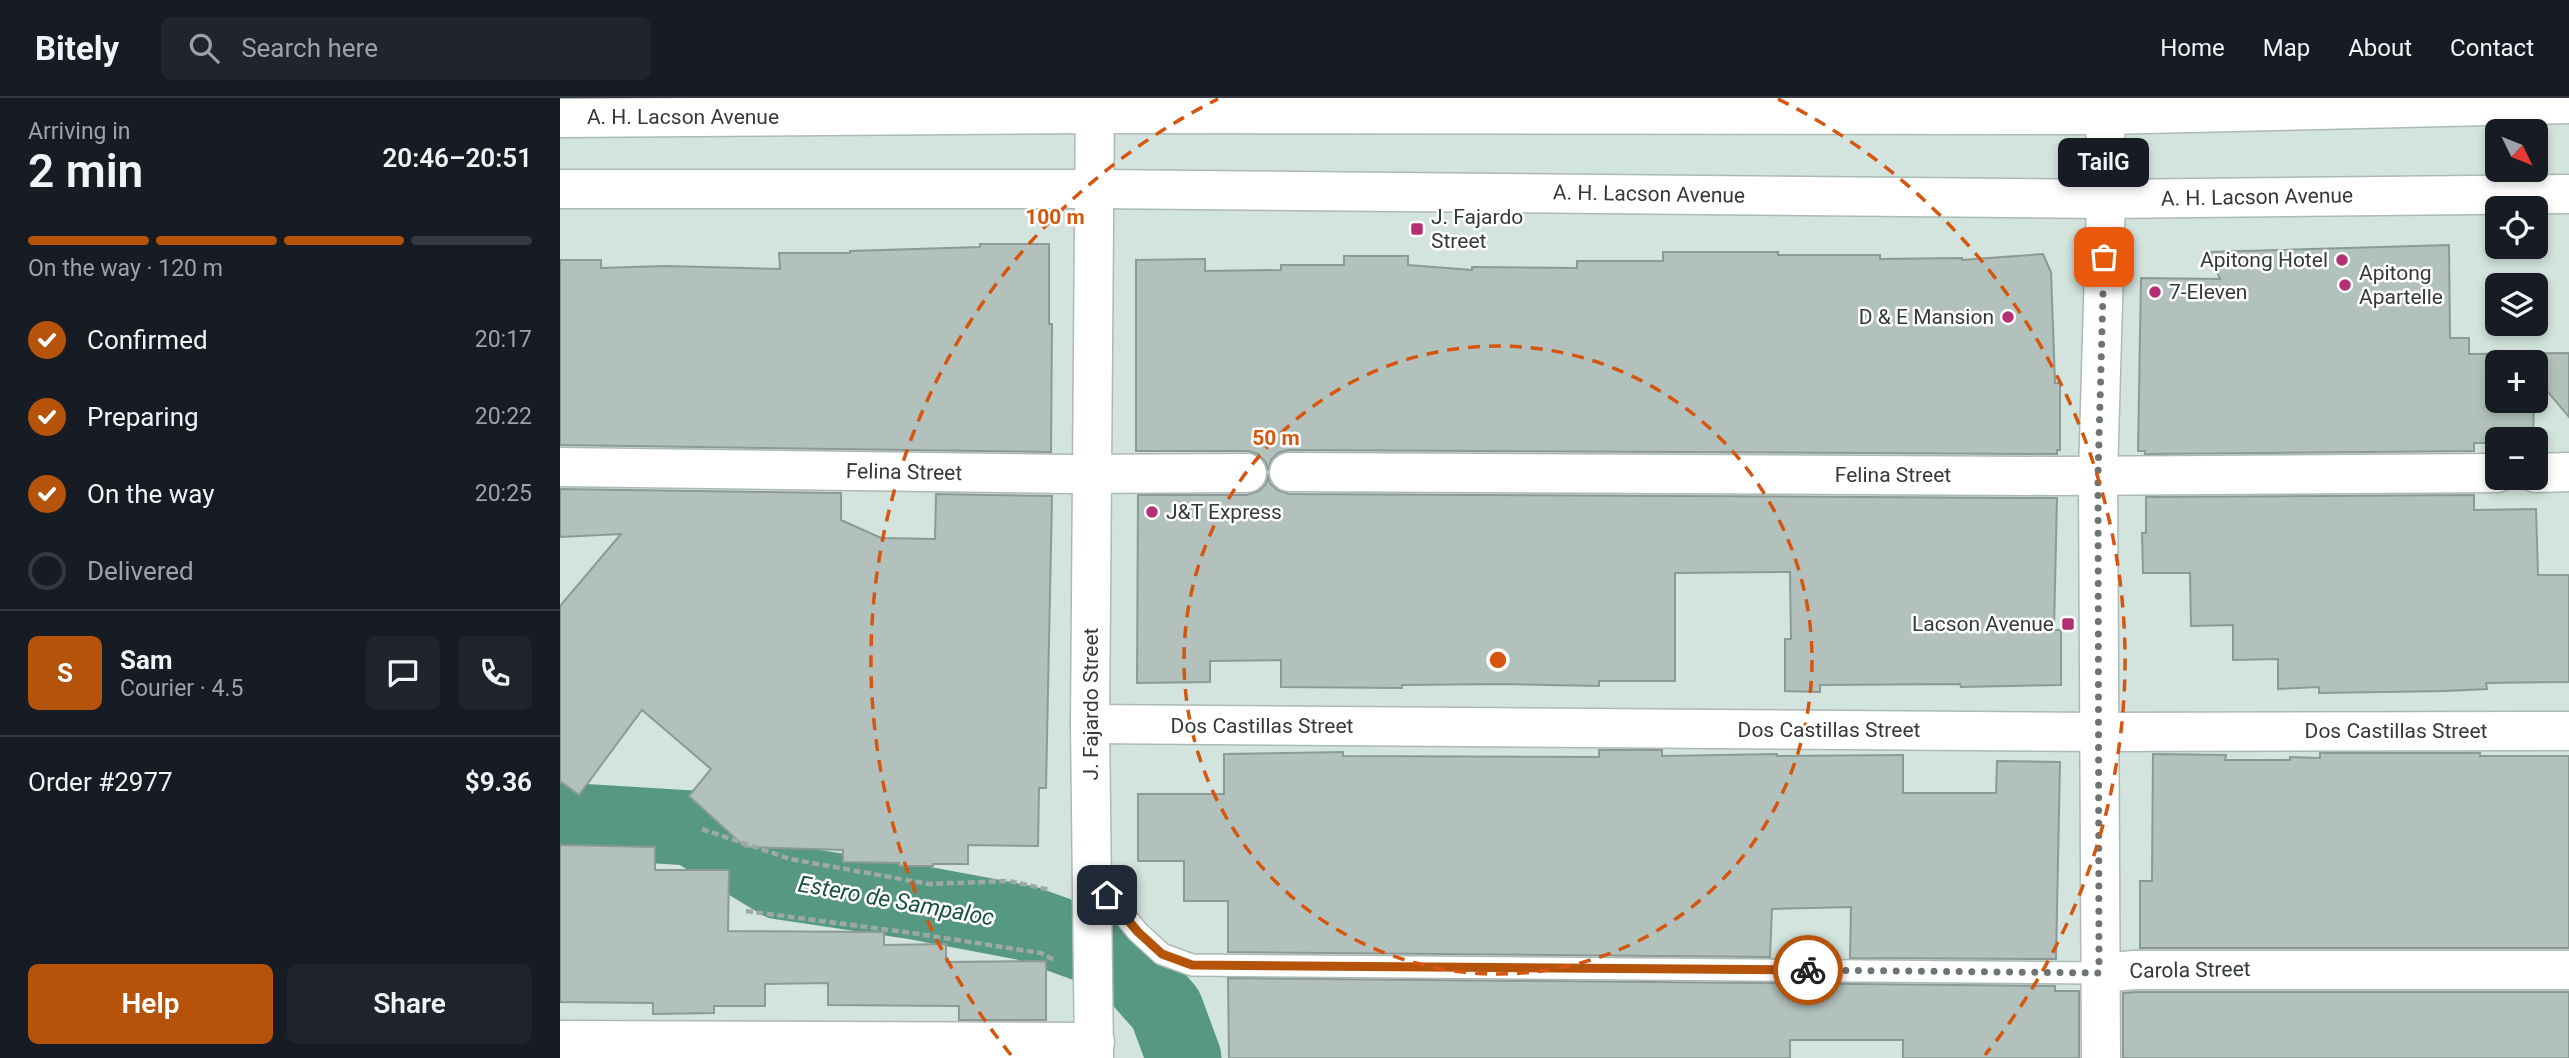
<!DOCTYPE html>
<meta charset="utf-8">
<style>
body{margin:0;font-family:Roboto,sans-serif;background:#20242c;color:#f1f3f6;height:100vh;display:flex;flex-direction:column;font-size:26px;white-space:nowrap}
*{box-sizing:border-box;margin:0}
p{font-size:23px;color:#9ea1a6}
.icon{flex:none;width:38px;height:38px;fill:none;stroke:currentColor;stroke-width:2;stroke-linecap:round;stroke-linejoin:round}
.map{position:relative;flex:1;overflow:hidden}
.details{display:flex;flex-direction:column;background:#171b24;width:560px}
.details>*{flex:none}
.needle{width:46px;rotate:133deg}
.fabs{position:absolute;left:1925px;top:21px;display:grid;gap:14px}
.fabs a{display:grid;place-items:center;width:63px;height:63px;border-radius:10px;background:#171b24;box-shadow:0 4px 10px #0003;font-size:35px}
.pin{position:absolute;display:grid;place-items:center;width:60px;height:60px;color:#fff;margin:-30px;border-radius:14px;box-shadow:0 4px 10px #0006}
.courier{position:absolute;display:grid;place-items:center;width:70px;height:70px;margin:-35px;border:5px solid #b45309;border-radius:50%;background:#fff;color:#222;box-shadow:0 2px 9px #0007}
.bubble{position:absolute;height:49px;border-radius:10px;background:#171b24;box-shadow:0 4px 10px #0003;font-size:23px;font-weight:600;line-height:49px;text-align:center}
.headline em{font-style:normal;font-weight:600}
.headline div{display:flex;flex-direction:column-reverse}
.headline{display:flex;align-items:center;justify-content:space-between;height:119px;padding:0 28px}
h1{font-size:46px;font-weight:600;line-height:52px}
.bar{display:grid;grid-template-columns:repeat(4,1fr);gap:10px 7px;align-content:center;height:84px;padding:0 28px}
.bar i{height:9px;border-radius:5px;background:#363941}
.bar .active{background:#b45309}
.bar p{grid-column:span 4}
.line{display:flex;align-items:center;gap:18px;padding:0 28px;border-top:2px solid #363941}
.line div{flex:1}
.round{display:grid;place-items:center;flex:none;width:74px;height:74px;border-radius:10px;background:#20242c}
ol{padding:0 28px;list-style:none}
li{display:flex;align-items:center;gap:21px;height:77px}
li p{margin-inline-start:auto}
li .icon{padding:7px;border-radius:50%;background:#b45309;color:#fff;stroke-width:4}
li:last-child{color:#9ea1a6}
li i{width:38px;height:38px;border:4px solid #363941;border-radius:50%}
.primary-button{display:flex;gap:14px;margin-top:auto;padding:14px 28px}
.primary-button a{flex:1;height:80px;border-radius:10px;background:#b45309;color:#fff;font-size:28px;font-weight:600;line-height:80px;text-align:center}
.primary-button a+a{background:#20242c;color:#f1f3f6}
header{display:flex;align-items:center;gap:42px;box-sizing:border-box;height:98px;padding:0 35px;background:#171b24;border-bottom:2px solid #363941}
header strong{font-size:33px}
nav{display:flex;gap:38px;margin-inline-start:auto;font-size:24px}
.search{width:490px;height:63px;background:#20242c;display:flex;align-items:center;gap:18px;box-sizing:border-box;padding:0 24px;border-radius:10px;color:#9ea1a6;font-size:26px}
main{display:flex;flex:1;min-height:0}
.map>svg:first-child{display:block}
</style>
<header>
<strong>Bitely</strong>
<div class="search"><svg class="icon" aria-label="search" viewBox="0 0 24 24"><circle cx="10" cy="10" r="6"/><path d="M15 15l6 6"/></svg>Search here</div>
<nav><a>Home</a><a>Map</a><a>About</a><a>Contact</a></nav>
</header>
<main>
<section class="details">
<div class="headline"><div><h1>2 min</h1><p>Arriving in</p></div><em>20:46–20:51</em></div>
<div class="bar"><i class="active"></i><i class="active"></i><i class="active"></i><i></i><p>On the way · 120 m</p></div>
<ol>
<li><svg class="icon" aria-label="check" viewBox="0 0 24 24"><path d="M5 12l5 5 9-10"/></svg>Confirmed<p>20:17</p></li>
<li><svg class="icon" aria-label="check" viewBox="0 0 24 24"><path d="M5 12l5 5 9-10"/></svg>Preparing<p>20:22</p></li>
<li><svg class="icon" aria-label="check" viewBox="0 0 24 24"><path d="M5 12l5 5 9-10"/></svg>On the way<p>20:25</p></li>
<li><i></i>Delivered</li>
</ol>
<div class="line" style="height:126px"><b class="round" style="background:#b45309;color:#fff">S</b><div><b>Sam</b><p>Courier · 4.5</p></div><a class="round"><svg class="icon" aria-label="chat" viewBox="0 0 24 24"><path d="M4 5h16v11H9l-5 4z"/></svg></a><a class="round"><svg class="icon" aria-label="phone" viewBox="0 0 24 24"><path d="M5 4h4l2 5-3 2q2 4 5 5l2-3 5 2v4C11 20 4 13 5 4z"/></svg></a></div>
<div class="line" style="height:91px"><div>Order #2977</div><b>$9.36</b></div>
<div class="primary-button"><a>Help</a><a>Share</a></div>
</section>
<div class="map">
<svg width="2009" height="960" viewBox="0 0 2009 960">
<rect width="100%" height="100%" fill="#d3e3dd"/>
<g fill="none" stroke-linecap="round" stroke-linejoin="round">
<polyline stroke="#579882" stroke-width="75" points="0,722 131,730 220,784 354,804 466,825 560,859 606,911 624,960"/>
</g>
<g fill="#b2c1bb" stroke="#8c9a95" stroke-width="2">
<polygon points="420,146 489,146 489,226 492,226 491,354 0,347 0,162 41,162 41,170 104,168 220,171 219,155 290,155 290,153 420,149"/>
<polygon points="1889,147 1890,240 1909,240 1909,256 2009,255 2009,319 1976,280 1976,264 1937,264 1937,303 1974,303 1973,341 1937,341 1937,345 1914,345 1914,353 1585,356 1585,353 1578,353 1581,180 1660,181 1649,154"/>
<polygon points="1103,154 1218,154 1218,157 1320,157 1320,161 1402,160 1402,162 1483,156 1491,174 1495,285 1500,285 1500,352 1497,352 1497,356 729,352 718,355 711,362 708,371 705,363 698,356 688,353 576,353 576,162 645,161 645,173 721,172 721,167 784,167 784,158 848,158 848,167 912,172 912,169 1017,170 1017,163 1103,163"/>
<polygon points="708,378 710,385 717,392 729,396 1497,400 1494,532 1501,532 1501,587 1401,589 1400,586 1260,587 1260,594 1225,593 1225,541 1231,541 1230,474 1115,475 1115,583 1039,583 1039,588 944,586 842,587 842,590 721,589 721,562 650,563 650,584 577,585 578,397 687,397 699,393 706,386"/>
<polygon points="0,391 281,395 281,422 321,440 375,441 376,396 492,398 486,690 479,690 478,748 408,747 408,766 373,766 373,768 339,768 339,765 283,764 283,752 185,749 129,698 151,671 82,612 19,697 0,683 0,508 61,436 0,439"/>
<polygon points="1914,397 1914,412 1976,411 1978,477 2009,477 2009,584 1926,585 1927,591 1886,593 1759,595 1759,589 1718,591 1718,561 1673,562 1673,527 1631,528 1630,475 1583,475 1582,435 1586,435 1586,399"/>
<polygon points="1039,652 1102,652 1102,658 1217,656 1217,658 1343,657 1343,695 1436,695 1437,663 1500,664 1496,861 1290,860 1291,809 1212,811 1210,859 668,854 668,803 624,803 624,763 578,763 578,696 664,696 664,656 783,654 783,658 1039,659"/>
<polygon points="1760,655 1920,655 1920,658 2009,658 2009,850 1580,850 1580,783 1592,783 1593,656 1666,657 1665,662 1730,662 1730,659 1760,660"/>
<polygon points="0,747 95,749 95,772 169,772 168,833 324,834 324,847 386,846 386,864 486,863 486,922 399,922 399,908 268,907 268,885 205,886 205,908 154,908 154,915 93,916 93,905 0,904"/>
<polygon points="668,880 1495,888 1495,893 1519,893 1519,960 1343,960 1343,942 1230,942 1230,960 669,960"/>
<polygon points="1576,894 2009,894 2009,960 1563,960 1563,895"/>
</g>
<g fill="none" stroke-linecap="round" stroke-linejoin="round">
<g stroke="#abbab4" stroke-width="24">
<polyline id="service" points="534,781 578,834 602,856 632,867 1539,875"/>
</g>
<g stroke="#abbab4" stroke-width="41">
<g id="minor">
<polyline points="0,369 510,376 687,375"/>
<polyline points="729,374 1497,378 1937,375"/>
<polyline points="1976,375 2009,374"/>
<polyline points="530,626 1538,634 2009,633"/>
<polyline points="1539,875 1575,872 2009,872"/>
<polyline points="0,942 535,944"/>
</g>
</g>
<g stroke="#abbab4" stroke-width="41">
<g id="tertiary">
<polyline points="534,960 530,626 535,0"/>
<polyline points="1541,960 1538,377 1546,101 1545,0"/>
</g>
</g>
<g stroke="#abbab4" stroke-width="41">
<g id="primary">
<polyline points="0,20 535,16 1545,17 2009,6"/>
<polyline points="0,91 536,91 1546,101 2009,96"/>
</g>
</g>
<g stroke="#9da9a4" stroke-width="4.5" stroke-dasharray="7 3.5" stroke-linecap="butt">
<polyline points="142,731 230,761 369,786 449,783 490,792"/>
<polyline points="186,813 352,835 481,855 494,862"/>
</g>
<use href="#service" stroke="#fff" stroke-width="21"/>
<use href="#minor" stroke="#fff" stroke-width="38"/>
<use href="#tertiary" stroke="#fff" stroke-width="38"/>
<use href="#primary" stroke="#fff" stroke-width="38"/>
</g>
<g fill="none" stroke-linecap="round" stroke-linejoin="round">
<polyline stroke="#6c7571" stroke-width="7" stroke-dasharray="0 12.6" points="1248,872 1539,875 1538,377 1544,159"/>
<polyline stroke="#b45309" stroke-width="9" points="547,797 578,834 602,856 632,867 1248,872"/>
</g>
<g fill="none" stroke="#d65610" stroke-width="3.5" stroke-dasharray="12 9">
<circle cx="938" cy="562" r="314"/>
<path d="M451 957A627 627 0 0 1 658 1M1218 1A627 627 0 0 1 1425 957"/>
</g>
<g fill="#b42f74" stroke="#fff" stroke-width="2.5">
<rect x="850" y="124" width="14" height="14" rx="3.5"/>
<circle cx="1782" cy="162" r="7"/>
<circle cx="1785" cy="187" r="7"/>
<circle cx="1595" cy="194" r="7"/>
<circle cx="1448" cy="219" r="7"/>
<circle cx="592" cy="414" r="7"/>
<rect x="1501" y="519" width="14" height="14" rx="3.5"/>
</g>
<g text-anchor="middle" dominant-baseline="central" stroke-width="5" stroke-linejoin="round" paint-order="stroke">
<g font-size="21" fill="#343a37" stroke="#fff">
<text x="123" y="19">A. H. Lacson Avenue</text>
<text transform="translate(1089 96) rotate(1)">A. H. Lacson Avenue</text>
<text transform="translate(1697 99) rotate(-1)">A. H. Lacson Avenue</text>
<text transform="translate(344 374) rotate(1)">Felina Street</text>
<text x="1333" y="377">Felina Street</text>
<text transform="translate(531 606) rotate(-90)">J. Fajardo Street</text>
<text x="702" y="628">Dos Castillas Street</text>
<text x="1269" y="632">Dos Castillas Street</text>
<text x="1836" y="633">Dos Castillas Street</text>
<text transform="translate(1630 872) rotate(-1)">Carola Street</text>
</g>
<g font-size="21" fill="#343a37" stroke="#fff" text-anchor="start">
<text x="871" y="119">J. Fajardo<tspan x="871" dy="24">Street</tspan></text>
<text x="1768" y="162" text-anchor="end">Apitong Hotel</text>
<text x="1799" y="175">Apitong<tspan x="1799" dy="24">Apartelle</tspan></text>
<text x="1609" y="194">7-Eleven</text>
<text x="1434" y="219" text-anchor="end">D &amp; E Mansion</text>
<text x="606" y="414">J&amp;T Express</text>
<text x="1494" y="526" text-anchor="end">Lacson Avenue</text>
</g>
<g font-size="23" font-style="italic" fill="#1a5040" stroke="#fff">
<text transform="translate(336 803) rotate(10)">Estero de Sampaloc</text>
</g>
</g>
<circle cx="938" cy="562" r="10" fill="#d65610" stroke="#fff" stroke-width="3.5"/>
<g font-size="21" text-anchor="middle" font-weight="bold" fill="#d65610" stroke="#fff" stroke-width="5" stroke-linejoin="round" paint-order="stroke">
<text x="495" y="126">100 m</text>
<text x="716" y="347">50 m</text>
</g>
</svg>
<div class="fabs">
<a><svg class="needle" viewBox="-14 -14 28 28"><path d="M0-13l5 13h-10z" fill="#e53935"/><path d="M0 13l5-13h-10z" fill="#9ea1a6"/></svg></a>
<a><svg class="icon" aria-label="locate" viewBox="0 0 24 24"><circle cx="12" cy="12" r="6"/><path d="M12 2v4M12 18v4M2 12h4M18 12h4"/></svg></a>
<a><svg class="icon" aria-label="layers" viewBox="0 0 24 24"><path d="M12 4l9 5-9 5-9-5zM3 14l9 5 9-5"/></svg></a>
<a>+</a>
<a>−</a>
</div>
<div class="pin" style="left:1544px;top:159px;background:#ea580c"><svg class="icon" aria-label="bag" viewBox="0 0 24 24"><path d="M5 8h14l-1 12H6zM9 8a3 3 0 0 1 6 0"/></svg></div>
<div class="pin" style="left:547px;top:797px;background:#1f2937"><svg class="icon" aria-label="home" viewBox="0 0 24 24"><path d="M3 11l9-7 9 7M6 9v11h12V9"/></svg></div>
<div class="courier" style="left:1248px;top:872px"><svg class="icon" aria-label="bike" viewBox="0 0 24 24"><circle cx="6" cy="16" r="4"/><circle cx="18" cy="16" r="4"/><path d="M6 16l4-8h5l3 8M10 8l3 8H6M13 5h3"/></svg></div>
<div class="bubble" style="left:1498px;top:40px;width:91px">TailG</div>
</div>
</main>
